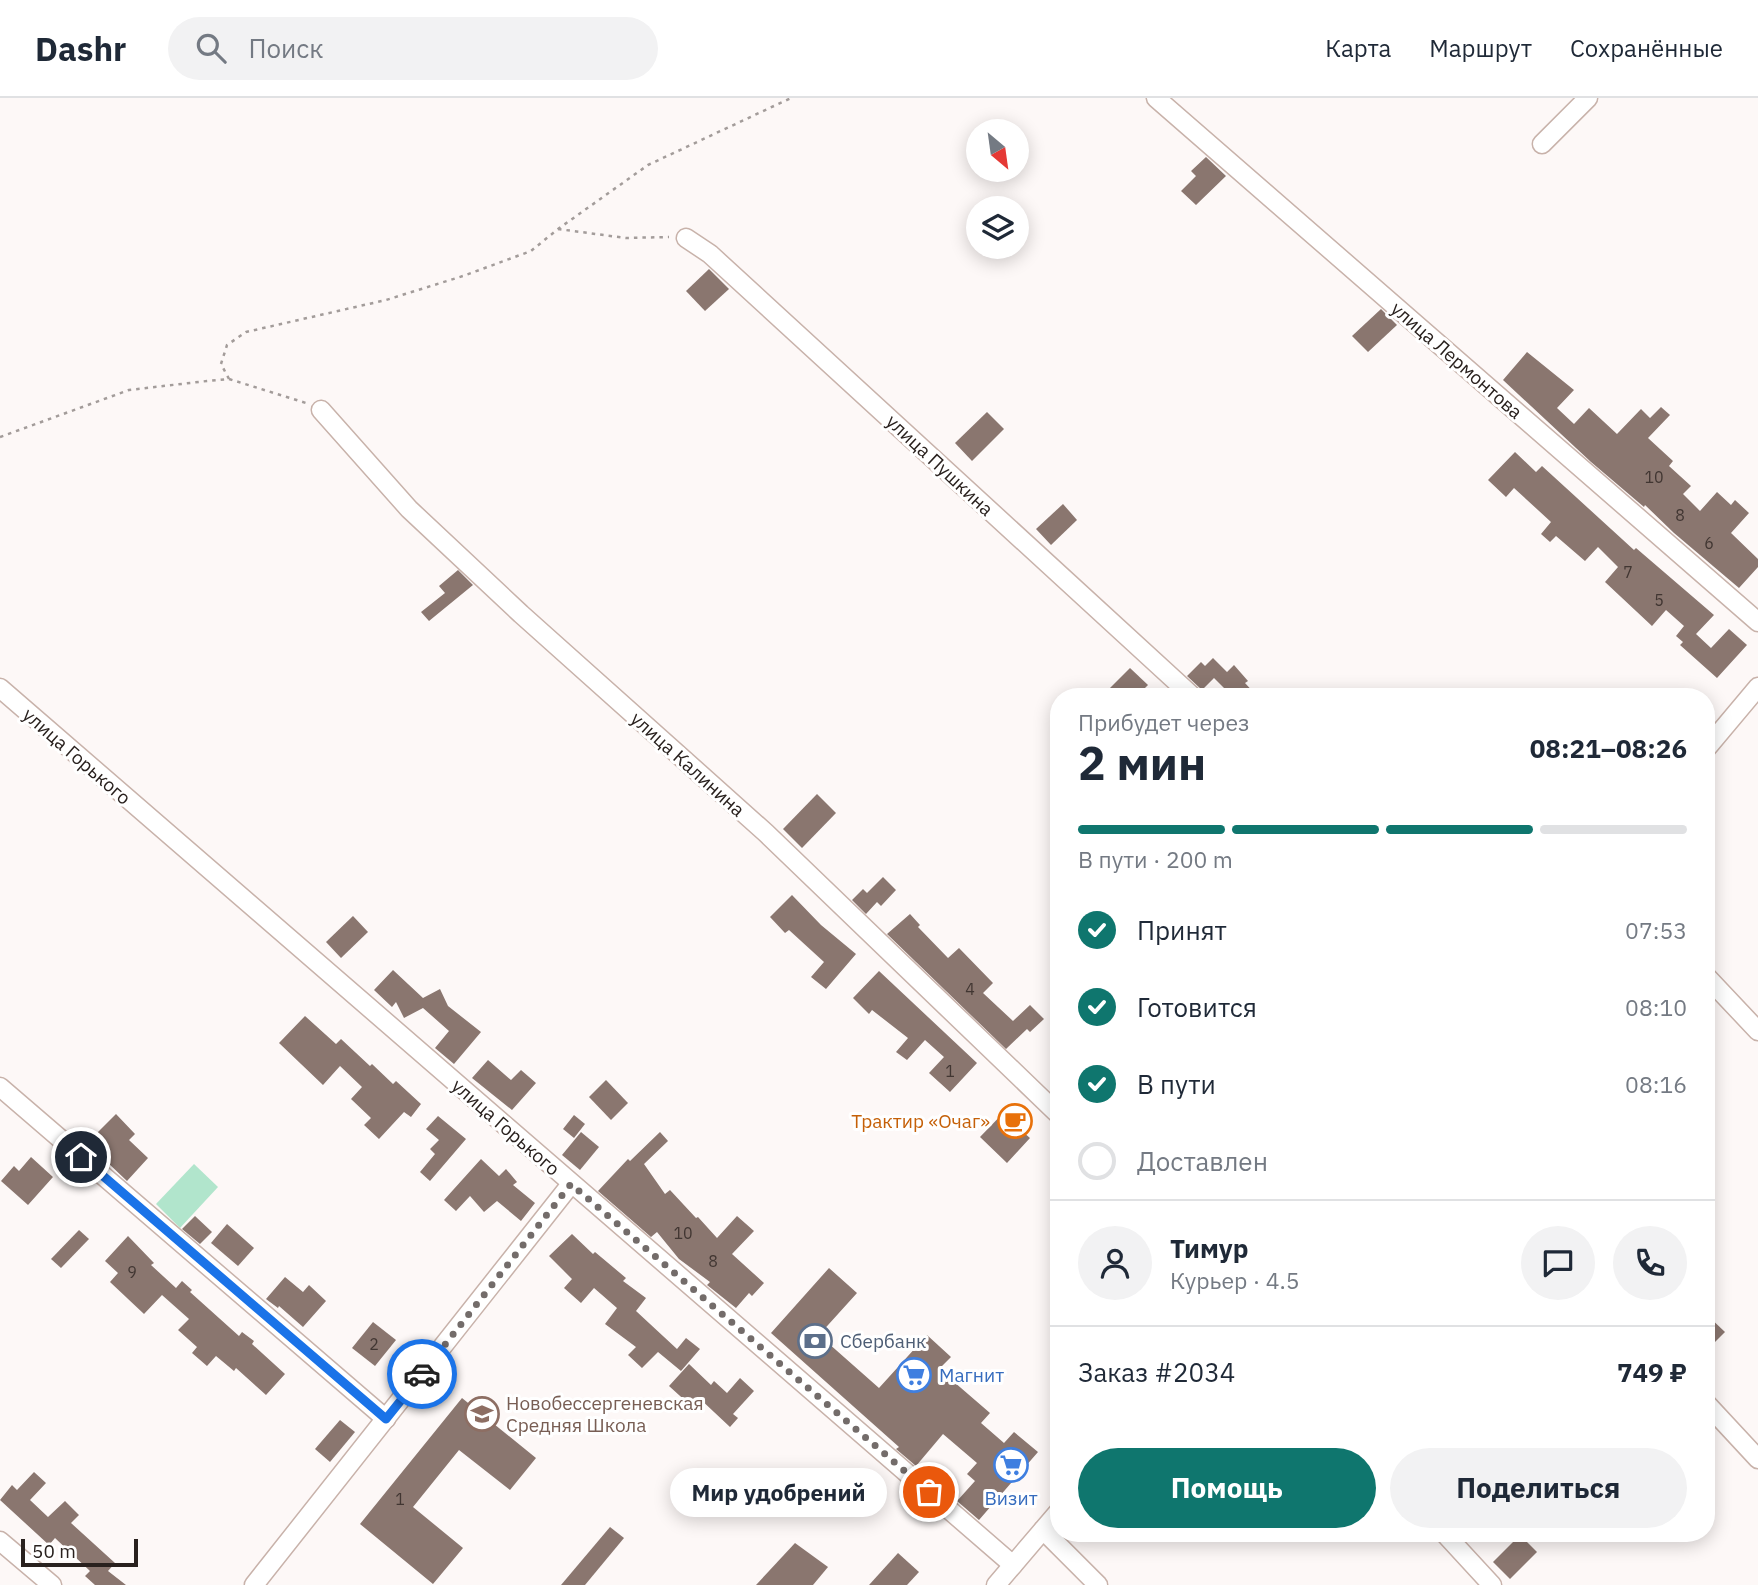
<!DOCTYPE html>
<html lang="ru">
<meta charset="utf-8">
<style>
body{margin:0;font-family:"IBM Plex Sans",sans-serif;background:#f2f2f3;color:#1f2937;height:100vh;display:flex;flex-direction:column;font-size:26px;white-space:nowrap}
*{box-sizing:border-box;margin:0}
p{font-size:23px;color:#747a83}
.icon{flex:none;width:38px;height:38px;fill:none;stroke:currentColor;stroke-width:2;stroke-linecap:round;stroke-linejoin:round}
.map{position:relative;flex:1;overflow:hidden}
.sheet{position:absolute;left:1050px;top:590px;width:665px;height:854px;display:flex;flex-direction:column;background:#fff;border-radius:28px;box-shadow:0 4px 18px #0003}
.sheet>*{flex:none}
.needle{width:46px;rotate:151deg}
.fabs{position:absolute;left:966px;top:21px;display:grid;gap:14px}
.fabs a{display:grid;place-items:center;width:63px;height:63px;border-radius:50%;background:#fff;box-shadow:0 4px 18px #0003;font-size:35px}
.scale{position:absolute;left:21px;bottom:18px;width:117px;box-sizing:border-box;padding-left:7px;border:4px solid #29211e;border-top:0;font-size:19px;line-height:24px;white-space:nowrap;color:#29211e;-webkit-text-stroke:5px #fff;paint-order:stroke}
.pin{position:absolute;display:grid;place-items:center;width:60px;height:60px;color:#fff;margin:-30px;border:4px solid #fff;border-radius:50%;box-shadow:0 2px 7px #0007}
.courier{position:absolute;display:grid;place-items:center;width:70px;height:70px;margin:-35px;border:5px solid #1a73e8;border-radius:50%;background:#fff;color:#222;box-shadow:0 2px 9px #0007}
.bubble{position:absolute;height:49px;border-radius:24px;background:#fff;box-shadow:0 4px 18px #0003;font-size:23px;font-weight:800;line-height:49px;text-align:center}
.head em{font-style:normal;font-weight:800}
.head div{display:flex;flex-direction:column-reverse}
.head{display:flex;align-items:center;justify-content:space-between;height:119px;padding:0 28px}
h1{font-size:46px;font-weight:800;line-height:52px}
.bar{display:grid;grid-template-columns:repeat(4,1fr);gap:10px 7px;align-content:center;height:84px;padding:0 28px}
.bar i{height:9px;border-radius:5px;background:#e0e1e3}
.bar .on{background:#0f766e}
.bar p{grid-column:span 4}
.line{display:flex;align-items:center;gap:18px;padding:0 28px;border-top:2px solid #e0e1e3}
.line div{flex:1}
.round{display:grid;place-items:center;flex:none;width:74px;height:74px;border-radius:37px;background:#f2f2f3}
ol{padding:0 28px;list-style:none}
li{display:flex;align-items:center;gap:21px;height:77px}
li p{margin-inline-start:auto}
li .icon{padding:7px;border-radius:50%;background:#0f766e;color:#fff;stroke-width:4}
li:last-child{color:#747a83}
li i{width:38px;height:38px;border:4px solid #e0e1e3;border-radius:50%}
.primary-button{display:flex;gap:14px;margin-top:auto;padding:14px 28px}
.primary-button a{flex:1;height:80px;border-radius:42px;background:#0f766e;color:#fff;font-size:28px;font-weight:800;line-height:80px;text-align:center}
.primary-button a+a{background:#f2f2f3;color:#1f2937}
header{display:flex;align-items:center;gap:42px;box-sizing:border-box;height:98px;padding:0 35px;background:#fff;border-bottom:2px solid #e0e1e3}
header strong{font-size:33px}
nav{display:flex;gap:38px;margin-inline-start:auto;font-size:24px}
.search{width:490px;height:63px;background:#f2f2f3;display:flex;align-items:center;gap:18px;box-sizing:border-box;padding:0 24px;border-radius:38px;color:#747a83;font-size:26px}
.map>svg:first-child{display:block}
</style>
<header>
<strong>Dashr</strong>
<div class="search"><svg class="icon" aria-label="search" viewBox="0 0 24 24"><circle cx="10" cy="10" r="6"/><path d="M15 15l6 6"/></svg>Поиск</div>
<nav><a>Карта</a><a>Маршрут</a><a>Сохранённые</a></nav>
</header>
<div class="map">
<svg width="1758" height="1487" viewBox="0 0 1758 1487">
<rect width="100%" height="100%" fill="#fdf8f7"/>
<polygon fill="#b1e5cc" points="194,1066 218,1089 180,1130 156,1106"/>
<g fill="#8a766f">
<polygon points="1206,59 1226,78 1196,107 1181,93 1196,78 1191,73"/>
<polygon points="709,171 729,191 705,213 686,193"/>
<polygon points="1381,211 1397,227 1368,254 1352,238"/>
<polygon points="1527,254 1574,292 1557,310 1574,326 1589,310 1617,336 1641,311 1650,320 1661,309 1670,317 1648,340 1673,363 1669,368 1691,388 1683,396 1700,413 1717,394 1731,407 1735,402 1749,415 1731,435 1758,461 1758,469 1739,490 1674,435 1645,407 1644,409 1591,364 1503,282"/>
<polygon points="987,314 1004,331 972,363 955,345"/>
<polygon points="1515,354 1536,374 1542,368 1634,452 1636,450 1714,517 1696,536 1711,550 1729,531 1747,547 1717,580 1680,547 1683,544 1676,538 1684,528 1666,512 1652,528 1605,484 1618,469 1598,449 1585,463 1556,438 1550,444 1541,436 1551,424 1514,390 1506,399 1488,382"/>
<polygon points="1063,406 1077,422 1051,447 1036,431"/>
<polygon points="458,472 473,487 429,523 421,514 445,495 439,488"/>
<polygon points="1213,560 1227,574 1234,567 1248,583 1245,585 1257,598 1232,598 1214,580 1202,592 1187,578 1201,564 1205,568"/>
<polygon points="1130,570 1148,587 1137,598 1102,598"/>
<polygon points="817,696 836,715 802,750 783,731"/>
<polygon points="883,779 896,792 881,808 877,804 866,816 852,802 863,791 867,795"/>
<polygon points="792,797 821,827 856,856 826,891 811,879 824,864 789,832 785,835 770,819"/>
<polygon points="910,816 920,827 918,829 948,860 959,850 993,885 983,895 1013,923 1030,907 1044,921 1030,934 1027,931 1006,951 887,836"/>
<polygon points="353,818 368,834 341,860 326,844"/>
<polygon points="393,872 423,900 440,891 448,908 481,934 454,966 435,950 449,933 423,910 404,920 396,904 392,909 374,892"/>
<polygon points="879,873 977,965 950,994 929,975 944,959 925,942 907,962 896,954 908,940 872,912 869,916 853,900"/>
<polygon points="305,918 336,946 341,941 370,968 372,966 393,986 396,983 421,1006 411,1019 404,1014 379,1041 364,1027 371,1020 351,1001 362,989 340,968 323,987 279,945"/>
<polygon points="488,962 511,982 521,972 536,985 512,1012 472,980"/>
<polygon points="606,982 628,1005 611,1022 589,999"/>
<polygon points="1009,1009 1029,1028 1023,1034 1030,1040 1007,1065 980,1039"/>
<polygon points="116,1016 135,1036 129,1042 148,1060 127,1083 87,1045"/>
<polygon points="574,1017 585,1026 574,1040 563,1031"/>
<polygon points="438,1018 466,1041 430,1083 420,1074 435,1056 430,1051 439,1042 426,1031"/>
<polygon points="581,1034 599,1049 580,1072 562,1057"/>
<polygon points="660,1034 668,1043 644,1066 665,1096 670,1092 696,1120 698,1119 717,1140 737,1118 754,1133 732,1156 764,1185 752,1198 749,1195 736,1210 707,1187 710,1184 679,1161 657,1134 651,1139 598,1093 628,1061 630,1063"/>
<polygon points="31,1059 53,1079 28,1107 1,1083 14,1068 19,1073"/>
<polygon points="481,1061 499,1078 506,1071 517,1084 513,1087 535,1105 521,1123 497,1103 484,1114 470,1098 456,1113 444,1102"/>
<polygon points="195,1118 212,1134 200,1146 182,1131"/>
<polygon points="227,1126 254,1150 238,1168 211,1145"/>
<polygon points="79,1132 89,1141 61,1170 51,1161"/>
<polygon points="572,1136 593,1156 595,1154 626,1180 623,1183 646,1200 636,1213 677,1251 686,1240 700,1251 681,1273 658,1254 642,1270 628,1257 636,1249 605,1226 617,1210 594,1190 581,1205 564,1190 572,1181 549,1158"/>
<polygon points="128,1138 154,1165 151,1167 176,1190 182,1183 192,1192 190,1194 239,1238 242,1234 254,1243 252,1246 285,1276 266,1297 236,1270 234,1273 216,1258 207,1268 192,1255 197,1249 178,1232 189,1221 162,1197 144,1216 110,1184 118,1175 105,1163"/>
<polygon points="829,1170 857,1195 819,1237 879,1290 927,1237 951,1259 939,1271 990,1315 981,1325 1004,1345 1014,1334 1038,1354 979,1422 957,1403 975,1383 967,1376 977,1365 943,1336 916,1368 896,1351 899,1349 771,1235"/>
<polygon points="285,1179 303,1194 309,1187 326,1203 303,1229 279,1208 278,1210 266,1201"/>
<polygon points="1706,1216 1725,1234 1706,1253"/>
<polygon points="373,1224 396,1242 375,1268 352,1250"/>
<polygon points="689,1266 711,1287 714,1283 727,1295 740,1280 754,1293 733,1316 738,1320 730,1329 698,1299 690,1307 669,1288"/>
<polygon points="462,1300 536,1360 510,1392 459,1352 413,1409 463,1450 433,1486 360,1426"/>
<polygon points="340,1322 355,1334 330,1364 315,1351"/>
<polygon points="34,1374 46,1385 30,1402 48,1419 65,1403 79,1417 71,1425 115,1465 108,1473 126,1487 95,1487 85,1478 90,1473 55,1440 49,1447 0,1402 12,1387 17,1392"/>
<polygon points="610,1429 624,1440 585,1487 561,1487"/>
<polygon points="1520,1437 1537,1454 1510,1481 1493,1464"/>
<polygon points="795,1445 828,1469 813,1487 756,1487"/>
<polygon points="898,1455 919,1474 907,1487 869,1487"/>
</g>
<g fill="none" stroke-linecap="round" stroke-linejoin="round">
<g stroke="#c8b2aa" stroke-width="21">
<g id="minor">
<polyline points="1156,0 1758,524"/>
<polyline points="1542,46 1588,0"/>
<polyline points="686,140 710,156 1192,598"/>
<polyline points="321,312 409,411 521,516 766,735 1059,1017"/>
<polyline points="0,590 1013,1467"/>
<polyline points="1706,651 1758,589"/>
<polyline points="1706,878 1758,933"/>
<polyline points="0,989 386,1321"/>
<polyline points="1706,1305 1758,1361"/>
<polyline points="1043,1432 1098,1487"/>
<polyline points="1444,1435 1492,1487"/>
<polyline points="0,1443 52,1487"/>
<polyline points="254,1487 571,1086"/>
<polyline points="996,1487 1059,1413"/>
</g>
</g>
<g stroke="#a39c9a" stroke-width="2.5" stroke-dasharray="3.5 5" stroke-linecap="butt">
<polyline points="558,131 626,140 669,139"/>
<polyline points="229,281 221,266 227,247 246,234 386,202 463,178 531,153 558,131 648,67 791,0"/>
<polyline points="0,339 129,292 207,283 229,281 306,305"/>
</g>
<use href="#minor" stroke="#fff" stroke-width="18"/>
</g>
<g fill="none" stroke-linecap="round" stroke-linejoin="round">
<polyline stroke="#736c6a" stroke-width="7" stroke-dasharray="0 12.6" points="422,1276 571,1086 929,1394"/>
<polyline stroke="#1a73e8" stroke-width="9" points="81,1059 386,1321 422,1276"/>
</g>
<defs>
<g id="cafe-ring" transform="scale(1.75)"><circle r="9.5" fill="#fff" stroke="#e8710a" stroke-width="1.5"/><path d="M-5.5-4.5H6V0H3Q3 3.5 0 3.5H-2.5Q-5.5 3.5-5.5 0ZM3-3.2v2h1.7v-2ZM-6 4.5H4V6H-6Z" fill="#e8710a"/></g>
<g id="bank-ring" transform="scale(1.75)"><circle r="9.5" fill="#fff" stroke="#5c6f8a" stroke-width="1.5"/><path d="M-6-4H6V4H-6ZM0-2.3a2.3 2.3 0 1 0 0 4.6a2.3 2.3 0 1 0 0-4.6Z" fill="#5c6f8a"/></g>
<g id="supermarket-ring" transform="scale(1.75)"><circle r="9.5" fill="#fff" stroke="#3f7fe0" stroke-width="1.5"/><path d="M-6-5.5h2.5l.6 2H6L4.5 2H-2.5L-4.4-4H-6ZM-1.5 3.2a1.3 1.3 0 1 0 .1 0ZM3 3.2a1.3 1.3 0 1 0 .1 0Z" fill="#3f7fe0"/></g>
<g id="school-ring" transform="scale(1.75)"><circle r="9.5" fill="#fff" stroke="#8d6e63" stroke-width="1.5"/><path d="M0-5L7-2L0 1L-7-2ZM-4 1L0 2.5L4 1V4Q0 6-4 4Z" fill="#8d6e63"/></g>
</defs>
<g fill-rule="evenodd">
<use href="#cafe-ring" x="1015" y="1023"/>
<use href="#bank-ring" x="815" y="1243"/>
<use href="#supermarket-ring" x="914" y="1277"/>
<use href="#school-ring" x="482" y="1316"/>
<use href="#supermarket-ring" x="1011" y="1367"/>
</g>
<g text-anchor="middle" dominant-baseline="central" stroke-width="6" stroke-linejoin="round" paint-order="stroke">
<g font-size="16" fill="#413632">
<text x="1654" y="379">10</text>
<text x="1680" y="417">8</text>
<text x="1709" y="445">6</text>
<text x="1628" y="474">7</text>
<text x="1659" y="502">5</text>
<text x="970" y="891">4</text>
<text x="950" y="973">1</text>
<text x="683" y="1135">10</text>
<text x="713" y="1163">8</text>
<text x="132" y="1174">9</text>
<text x="374" y="1246">2</text>
<text x="400" y="1401">1</text>
</g>
<g font-size="19" fill="#29211e" stroke="#fff">
<text transform="translate(1457 262) rotate(41)">улица Лермонтова</text>
<text transform="translate(940 367) rotate(43)">улица Пушкина</text>
<text transform="translate(77 658) rotate(41)">улица Горького</text>
<text transform="translate(688 666) rotate(42)">улица Калинина</text>
<text transform="translate(506 1029) rotate(41)">улица Горького</text>
</g>
<g font-size="19" fill="#c56008" stroke="#fff" text-anchor="end">
<text x="990" y="1023">Трактир «Очаг»</text>
</g>
<g font-size="19" fill="#4e5e75" stroke="#fff" text-anchor="start">
<text x="840" y="1243">Сбербанк</text>
</g>
<g font-size="19" fill="#366cbe" stroke="#fff" text-anchor="start">
<text x="939" y="1277">Магнит</text>
<text x="1011" y="1400" text-anchor="middle">Визит</text>
</g>
<g font-size="19" fill="#785e54" stroke="#fff" text-anchor="start">
<text x="506" y="1305">Новобессергеневская<tspan x="506" dy="22">Средняя Школа</tspan></text>
</g>
</g>
</svg>
<div class="fabs">
<a><svg class="needle" viewBox="-14 -14 28 28"><path d="M0-13l5 13h-10z" fill="#e53935"/><path d="M0 13l5-13h-10z" fill="#747a83"/></svg></a>
<a><svg class="icon" aria-label="layers" viewBox="0 0 24 24"><path d="M12 4l9 5-9 5-9-5zM3 14l9 5 9-5"/></svg></a>
</div>
<div class="scale">50 m</div>
<div class="pin" style="left:929px;top:1394px;background:#ea580c"><svg class="icon" aria-label="bag" viewBox="0 0 24 24"><path d="M5 8h14l-1 12H6zM9 8a3 3 0 0 1 6 0"/></svg></div>
<div class="pin" style="left:81px;top:1059px;background:#1f2937"><svg class="icon" aria-label="home" viewBox="0 0 24 24"><path d="M3 11l9-7 9 7M6 9v11h12V9"/></svg></div>
<div class="courier" style="left:422px;top:1276px"><svg class="icon" aria-label="car" viewBox="0 0 24 24"><path d="M5 17H2v-5l4-1 3-4h7l3 4 3 1v5h-3M9 17h6M6 11h13"/><circle cx="7" cy="17" r="2"/><circle cx="17" cy="17" r="2"/></svg></div>
<div class="bubble" style="left:670px;top:1370px;width:217px">Мир удобрений</div>
<section class="sheet">
<div class="head"><div><h1>2 мин</h1><p>Прибудет через</p></div><em>08:21–08:26</em></div>
<div class="bar"><i class="on"></i><i class="on"></i><i class="on"></i><i></i><p>В пути · 200 m</p></div>
<ol>
<li><svg class="icon" aria-label="check" viewBox="0 0 24 24"><path d="M5 12l5 5 9-10"/></svg>Принят<p>07:53</p></li>
<li><svg class="icon" aria-label="check" viewBox="0 0 24 24"><path d="M5 12l5 5 9-10"/></svg>Готовится<p>08:10</p></li>
<li><svg class="icon" aria-label="check" viewBox="0 0 24 24"><path d="M5 12l5 5 9-10"/></svg>В пути<p>08:16</p></li>
<li><i></i>Доставлен</li>
</ol>
<div class="line" style="height:126px"><a class="round"><svg class="icon" aria-label="person" viewBox="0 0 24 24"><circle cx="12" cy="8" r="4"/><path d="M4 21q1-7 8-7t8 7"/></svg></a><div><b>Тимур</b><p>Курьер · 4.5</p></div><a class="round"><svg class="icon" aria-label="chat" viewBox="0 0 24 24"><path d="M4 5h16v11H9l-5 4z"/></svg></a><a class="round"><svg class="icon" aria-label="phone" viewBox="0 0 24 24"><path d="M5 4h4l2 5-3 2q2 4 5 5l2-3 5 2v4C11 20 4 13 5 4z"/></svg></a></div>
<div class="line" style="height:91px"><div>Заказ #2034</div><b>749 ₽</b></div>
<div class="primary-button"><a>Помощь</a><a>Поделиться</a></div>
</section>
</div>
